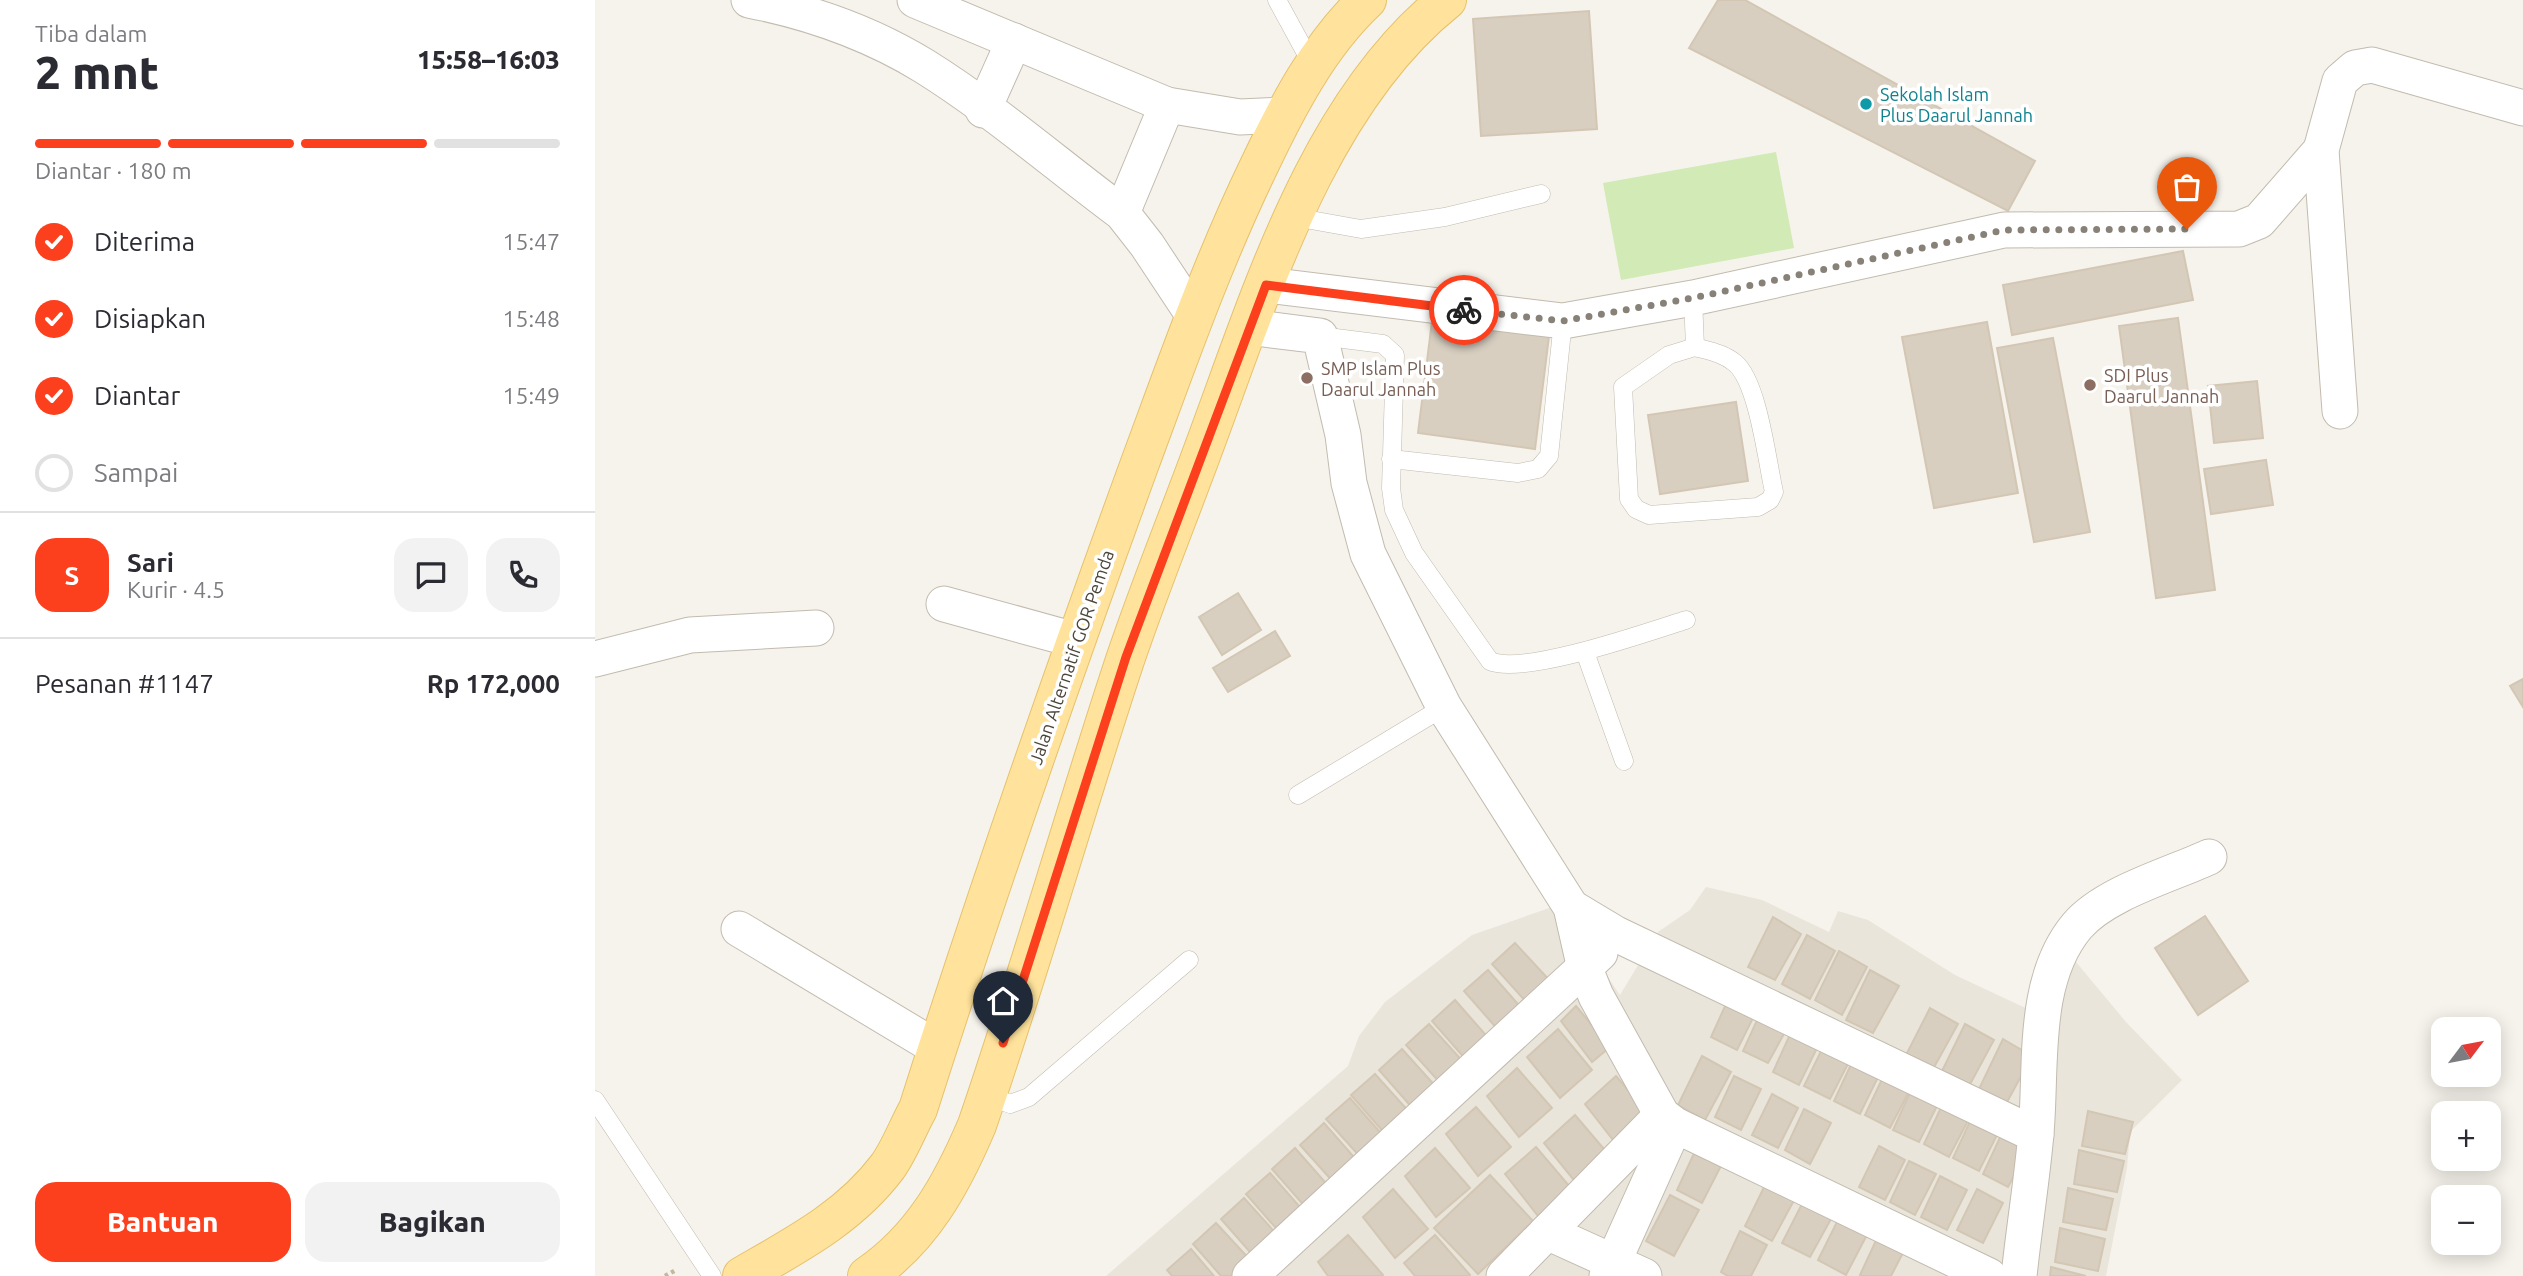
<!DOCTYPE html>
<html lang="id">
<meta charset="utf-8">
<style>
body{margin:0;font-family:Ubuntu,sans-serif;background:#f2f2f3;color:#2b2b33;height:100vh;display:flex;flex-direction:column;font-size:26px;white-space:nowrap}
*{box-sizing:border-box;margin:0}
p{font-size:23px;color:#7c7c81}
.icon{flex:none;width:38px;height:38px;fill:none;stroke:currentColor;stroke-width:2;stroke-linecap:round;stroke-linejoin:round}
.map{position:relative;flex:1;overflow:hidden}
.side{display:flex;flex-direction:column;background:#fff;width:595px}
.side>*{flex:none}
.needle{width:46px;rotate:58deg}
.buttons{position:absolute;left:1836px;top:1017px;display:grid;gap:14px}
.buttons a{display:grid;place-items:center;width:70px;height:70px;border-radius:14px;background:#fff;box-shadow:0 4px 18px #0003;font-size:35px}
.pin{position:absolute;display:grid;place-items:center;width:60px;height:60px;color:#fff;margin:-72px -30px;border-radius:50% 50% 50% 0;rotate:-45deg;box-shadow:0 0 7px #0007}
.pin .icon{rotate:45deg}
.courier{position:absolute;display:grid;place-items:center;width:70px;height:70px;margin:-35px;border:5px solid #fc3f1d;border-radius:50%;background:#fff;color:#222;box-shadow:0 2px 9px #0007}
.overview em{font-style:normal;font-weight:800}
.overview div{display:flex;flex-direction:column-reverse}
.overview{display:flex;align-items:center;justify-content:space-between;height:119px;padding:0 35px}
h1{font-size:46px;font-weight:800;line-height:52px}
.bar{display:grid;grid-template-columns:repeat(4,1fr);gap:10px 7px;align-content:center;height:84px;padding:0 35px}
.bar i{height:9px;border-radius:5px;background:#e1e1e2}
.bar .selected{background:#fc3f1d}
.bar p{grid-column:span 4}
.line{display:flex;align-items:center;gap:18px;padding:0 35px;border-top:2px solid #e1e1e2}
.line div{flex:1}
.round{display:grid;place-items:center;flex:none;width:74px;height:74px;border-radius:21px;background:#f2f2f3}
ol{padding:0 35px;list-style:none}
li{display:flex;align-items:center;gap:21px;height:77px}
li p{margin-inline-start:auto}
li .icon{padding:7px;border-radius:50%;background:#fc3f1d;color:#fff;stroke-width:4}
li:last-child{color:#7c7c81}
li i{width:38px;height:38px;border:4px solid #e1e1e2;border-radius:50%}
.button{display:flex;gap:14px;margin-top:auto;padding:14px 35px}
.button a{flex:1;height:80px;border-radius:21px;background:#fc3f1d;color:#fff;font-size:28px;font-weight:800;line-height:80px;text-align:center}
.button a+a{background:#f2f2f3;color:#2b2b33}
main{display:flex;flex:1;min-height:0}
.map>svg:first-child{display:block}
</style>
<main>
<section class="side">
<div class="overview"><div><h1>2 mnt</h1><p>Tiba dalam</p></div><em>15:58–16:03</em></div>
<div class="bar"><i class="selected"></i><i class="selected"></i><i class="selected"></i><i></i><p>Diantar · 180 m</p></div>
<ol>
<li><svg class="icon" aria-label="check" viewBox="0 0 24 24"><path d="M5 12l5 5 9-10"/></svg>Diterima<p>15:47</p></li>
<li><svg class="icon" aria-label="check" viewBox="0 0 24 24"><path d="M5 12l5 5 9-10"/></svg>Disiapkan<p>15:48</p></li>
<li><svg class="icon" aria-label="check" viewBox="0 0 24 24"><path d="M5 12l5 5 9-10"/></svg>Diantar<p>15:49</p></li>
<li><i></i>Sampai</li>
</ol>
<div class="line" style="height:126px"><b class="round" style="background:#fc3f1d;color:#fff">S</b><div><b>Sari</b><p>Kurir · 4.5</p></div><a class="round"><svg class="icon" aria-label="chat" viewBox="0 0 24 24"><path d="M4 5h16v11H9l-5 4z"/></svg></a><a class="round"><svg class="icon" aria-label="phone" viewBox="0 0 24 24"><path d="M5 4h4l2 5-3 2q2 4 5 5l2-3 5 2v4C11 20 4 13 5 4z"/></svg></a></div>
<div class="line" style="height:91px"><div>Pesanan #1147</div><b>Rp 172,000</b></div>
<div class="button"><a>Bantuan</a><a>Bagikan</a></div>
</section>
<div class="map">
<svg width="1928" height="1276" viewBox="0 0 1928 1276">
<rect width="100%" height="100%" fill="#f6f3ec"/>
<polygon fill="#eae5da" points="1111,887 1167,900 1234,932 1243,911 1273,920 1360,975 1443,1014 1456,932 1531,1022 1587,1080 1535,1132 1532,1168 1511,1276 511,1276 753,1066 764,1036 790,1002 877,935 963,905 1025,995 1063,932 1095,910"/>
<polygon fill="#d2eab5" points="1181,152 1199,248 1026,280 1008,183"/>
<g fill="#d8cfc1" stroke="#d3c7b4" stroke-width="2">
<polygon points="1123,0 1150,0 1440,161 1413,211 1094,48"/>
<polygon points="994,11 1002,129 886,136 878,19"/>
<polygon points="1588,251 1598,300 1417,335 1408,285"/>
<polygon points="838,313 955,328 940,449 823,433"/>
<polygon points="1583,318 1620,590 1561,598 1524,326"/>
<polygon points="1392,322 1423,493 1339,508 1307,337"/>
<polygon points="1458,338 1495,532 1439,542 1402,348"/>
<polygon points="1662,381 1668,438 1619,443 1613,386"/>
<polygon points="1141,402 1153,481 1065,494 1053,415"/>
<polygon points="1671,460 1678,505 1616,514 1609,469"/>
<polygon points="643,593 666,630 627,655 604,617"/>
<polygon points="680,631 695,656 633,692 618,668"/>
<polygon points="1928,679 1928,707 1915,686"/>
<polygon points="1610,916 1653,981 1603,1015 1560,948"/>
<polygon points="1178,917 1206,934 1180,980 1153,967"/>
<polygon points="1212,935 1240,951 1215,999 1187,984"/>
<polygon points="920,943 957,983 933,1004 897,964"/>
<polygon points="1244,951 1272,967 1247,1015 1220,1000"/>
<polygon points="893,970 929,1011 905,1032 869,991"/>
<polygon points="1275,970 1304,986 1278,1033 1251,1020"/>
<polygon points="860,1000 896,1041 873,1062 837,1021"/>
<polygon points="1131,1004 1158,1018 1142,1050 1116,1037"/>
<polygon points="981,1006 1015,1047 997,1062 966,1021"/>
<polygon points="1335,1008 1363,1024 1337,1071 1310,1057"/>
<polygon points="1163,1018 1190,1032 1173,1063 1148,1051"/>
<polygon points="834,1024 870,1064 847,1085 811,1045"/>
<polygon points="1370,1024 1399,1040 1373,1088 1346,1073"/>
<polygon points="963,1029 997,1070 965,1098 932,1057"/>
<polygon points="1197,1030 1224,1044 1204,1085 1178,1072"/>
<polygon points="1408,1039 1437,1056 1411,1104 1384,1089"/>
<polygon points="1229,1045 1256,1058 1235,1099 1209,1086"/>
<polygon points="807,1049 843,1089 820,1111 784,1070"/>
<polygon points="1107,1056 1136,1072 1110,1120 1083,1105"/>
<polygon points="1258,1060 1285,1073 1265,1114 1239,1101"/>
<polygon points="922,1068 957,1108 924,1137 892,1096"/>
<polygon points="780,1074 816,1114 792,1136 756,1095"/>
<polygon points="1289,1075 1316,1088 1295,1128 1270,1115"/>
<polygon points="1021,1076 1055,1116 1022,1145 990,1104"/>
<polygon points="1139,1076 1166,1089 1146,1130 1120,1117"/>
<polygon points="1317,1088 1344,1102 1324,1142 1298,1130"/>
<polygon points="1177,1094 1203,1108 1183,1148 1157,1135"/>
<polygon points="755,1098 791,1139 768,1160 731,1119"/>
<polygon points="1348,1103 1375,1117 1354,1157 1329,1144"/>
<polygon points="881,1107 916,1147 883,1176 851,1134"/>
<polygon points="1209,1109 1236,1123 1215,1164 1190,1150"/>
<polygon points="1493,1111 1538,1122 1530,1154 1487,1146"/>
<polygon points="980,1115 1014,1155 982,1184 949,1143"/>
<polygon points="1377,1117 1404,1131 1384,1171 1358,1158"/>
<polygon points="729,1123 765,1164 741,1185 705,1145"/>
<polygon points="1407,1133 1434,1147 1413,1187 1388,1174"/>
<polygon points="1284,1146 1310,1160 1290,1200 1264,1187"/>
<polygon points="941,1147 975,1187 943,1216 910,1174"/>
<polygon points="700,1148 736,1189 713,1210 677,1169"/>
<polygon points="840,1148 875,1188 841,1217 810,1176"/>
<polygon points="1101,1149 1128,1162 1107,1203 1082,1190"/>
<polygon points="1484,1150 1529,1161 1522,1192 1479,1184"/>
<polygon points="1314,1161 1341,1174 1320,1215 1295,1202"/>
<polygon points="675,1173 711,1214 687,1235 651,1194"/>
<polygon points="895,1175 938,1221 883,1274 839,1228"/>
<polygon points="1345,1176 1372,1190 1352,1230 1326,1217"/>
<polygon points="1174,1177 1203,1193 1177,1241 1150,1226"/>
<polygon points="1473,1188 1518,1199 1511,1230 1468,1222"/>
<polygon points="798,1189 833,1229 800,1258 768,1217"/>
<polygon points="1382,1189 1408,1203 1388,1243 1362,1230"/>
<polygon points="1212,1194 1241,1210 1215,1257 1187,1243"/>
<polygon points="1075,1195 1104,1210 1079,1256 1051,1241"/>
<polygon points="649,1198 685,1238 662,1260 626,1219"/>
<polygon points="1248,1210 1276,1227 1251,1275 1223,1260"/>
<polygon points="621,1223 658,1263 644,1276 626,1276 598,1244"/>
<polygon points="1465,1228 1510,1239 1503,1271 1460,1262"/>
<polygon points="1145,1231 1172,1245 1156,1276 1133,1276 1126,1272"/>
<polygon points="1284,1234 1311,1247 1296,1276 1267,1276 1265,1275"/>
<polygon points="753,1235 788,1275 787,1276 733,1276 723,1262"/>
<polygon points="840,1235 875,1275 874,1276 820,1276 809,1263"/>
<polygon points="596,1249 619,1276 577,1276 572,1270"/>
<polygon points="1456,1267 1491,1276 1455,1276"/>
</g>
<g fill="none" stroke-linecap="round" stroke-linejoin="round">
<g stroke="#c2bbae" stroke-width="19">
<g id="lane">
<polyline points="682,0 718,66"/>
<polyline points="699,217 766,229 850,217 946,194"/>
<polyline points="1098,298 1100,347"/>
<path d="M725 336 788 344 800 355 796 488 799 510 819 553 895 661C928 676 1053 632 1091 620"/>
<path d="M1100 347C1114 351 1128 353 1140 363 1163 382 1172 461 1179 492L1175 500 1163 507 1054 515 1041 509 1034 499 1028 387 1074 355Z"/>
<polyline points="796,459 923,473 943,469 954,456 968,321"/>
<polyline points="990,652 1029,761"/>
<polyline points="703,795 849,707"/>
<polyline points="392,1095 415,1104 434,1097 594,960"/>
<polyline points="0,1100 117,1276"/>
</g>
</g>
<g stroke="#c2bbae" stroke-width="37">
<g id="street">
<path d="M154 0C215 12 275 33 329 66 398 109 461 164 527 213L552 245 599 316"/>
<polyline points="320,0 572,105 645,117 688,115"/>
<polyline points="388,110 419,41"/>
<polyline points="527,213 572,105"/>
<polyline points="671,285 968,321 1098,298 1409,230 1644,229 1664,221 1726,150"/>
<polyline points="653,327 725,336 748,435 754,483 773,554 849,707 976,907 990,969 1001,996 1067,1115 1080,1125 1394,1276"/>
<polyline points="1745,411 1726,150 1745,81 1760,68 1777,65 1928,108"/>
<polyline points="349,604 480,640"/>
<polyline points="0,659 95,635 221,628"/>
<polyline points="976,907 1021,934 1441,1135"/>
<polyline points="144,929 342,1048"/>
<polyline points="952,1232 1049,1276"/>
<polyline points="655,1276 1005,953"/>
<polyline points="909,1276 1067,1115"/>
<polyline points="1012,1276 1080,1125"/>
<path d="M1424 1276C1429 1228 1437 1180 1441 1133 1447 1066 1436 981 1482 926 1510 893 1575 875 1614 857"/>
</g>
</g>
<g stroke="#e6c16a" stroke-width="40">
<g id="primary">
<path d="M147 1276C201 1245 255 1217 293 1166 305 1149 313 1127 323 1109 392 892 467 677 545 463 582 363 617 263 664 166 692 107 724 45 772 0"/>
<path d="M272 1276C327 1239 357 1184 382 1125 435 971 479 814 530 660 555 586 585 513 612 439 667 291 724 102 852 0"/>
</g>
</g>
<polyline stroke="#c4b79f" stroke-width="4.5" stroke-dasharray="3.5 3.5" stroke-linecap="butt" points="70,1276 81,1270"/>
<use href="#lane" stroke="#fff" stroke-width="18"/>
<use href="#street" stroke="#fff" stroke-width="35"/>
<use href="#primary" stroke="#ffe39c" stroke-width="38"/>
</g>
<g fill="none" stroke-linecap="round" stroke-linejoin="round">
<polyline stroke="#878178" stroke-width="7" stroke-dasharray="0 12.6" points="869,310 968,321 1098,298 1409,230 1592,229"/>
<polyline stroke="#fc3f1d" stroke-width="9" points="408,1043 531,657 671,285 869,310"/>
</g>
<circle fill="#0f9aa8" stroke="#fff" stroke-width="2.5" cx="1271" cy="104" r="7"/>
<g fill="#8d6e63" stroke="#fff" stroke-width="2.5">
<circle cx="712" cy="378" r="7"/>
<circle cx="1495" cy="385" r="7"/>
</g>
<g text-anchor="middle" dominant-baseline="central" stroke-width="7" stroke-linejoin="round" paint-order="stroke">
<g font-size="18" fill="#0d838f" stroke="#fff" text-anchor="start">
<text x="1285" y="94">Sekolah Islam<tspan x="1285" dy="21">Plus Daarul Jannah</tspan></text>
</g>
<g font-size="18" fill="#785e54" stroke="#fff" text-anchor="start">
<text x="726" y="368">SMP Islam Plus<tspan x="726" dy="21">Daarul Jannah</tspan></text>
<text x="1509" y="375">SDI Plus<tspan x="1509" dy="21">Daarul Jannah</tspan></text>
</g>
<g font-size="18" fill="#4b4439" stroke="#fff">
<text transform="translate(476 657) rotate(-71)">Jalan Alternatif GOR Pemda</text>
</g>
</g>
</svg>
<div class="buttons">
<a><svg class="needle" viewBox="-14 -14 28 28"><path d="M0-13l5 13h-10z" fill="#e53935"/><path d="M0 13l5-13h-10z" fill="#7c7c81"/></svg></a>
<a>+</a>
<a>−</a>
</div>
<div class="pin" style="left:1592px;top:229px;background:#ea580c"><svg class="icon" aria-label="bag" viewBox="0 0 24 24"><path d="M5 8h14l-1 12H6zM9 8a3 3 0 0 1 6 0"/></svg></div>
<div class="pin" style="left:408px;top:1043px;background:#1f2937"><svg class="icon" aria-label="home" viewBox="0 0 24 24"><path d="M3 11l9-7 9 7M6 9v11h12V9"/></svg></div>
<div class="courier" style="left:869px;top:310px"><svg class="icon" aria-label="bike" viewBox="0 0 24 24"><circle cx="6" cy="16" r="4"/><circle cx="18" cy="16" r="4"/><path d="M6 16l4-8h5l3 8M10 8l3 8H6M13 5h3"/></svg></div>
</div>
</main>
